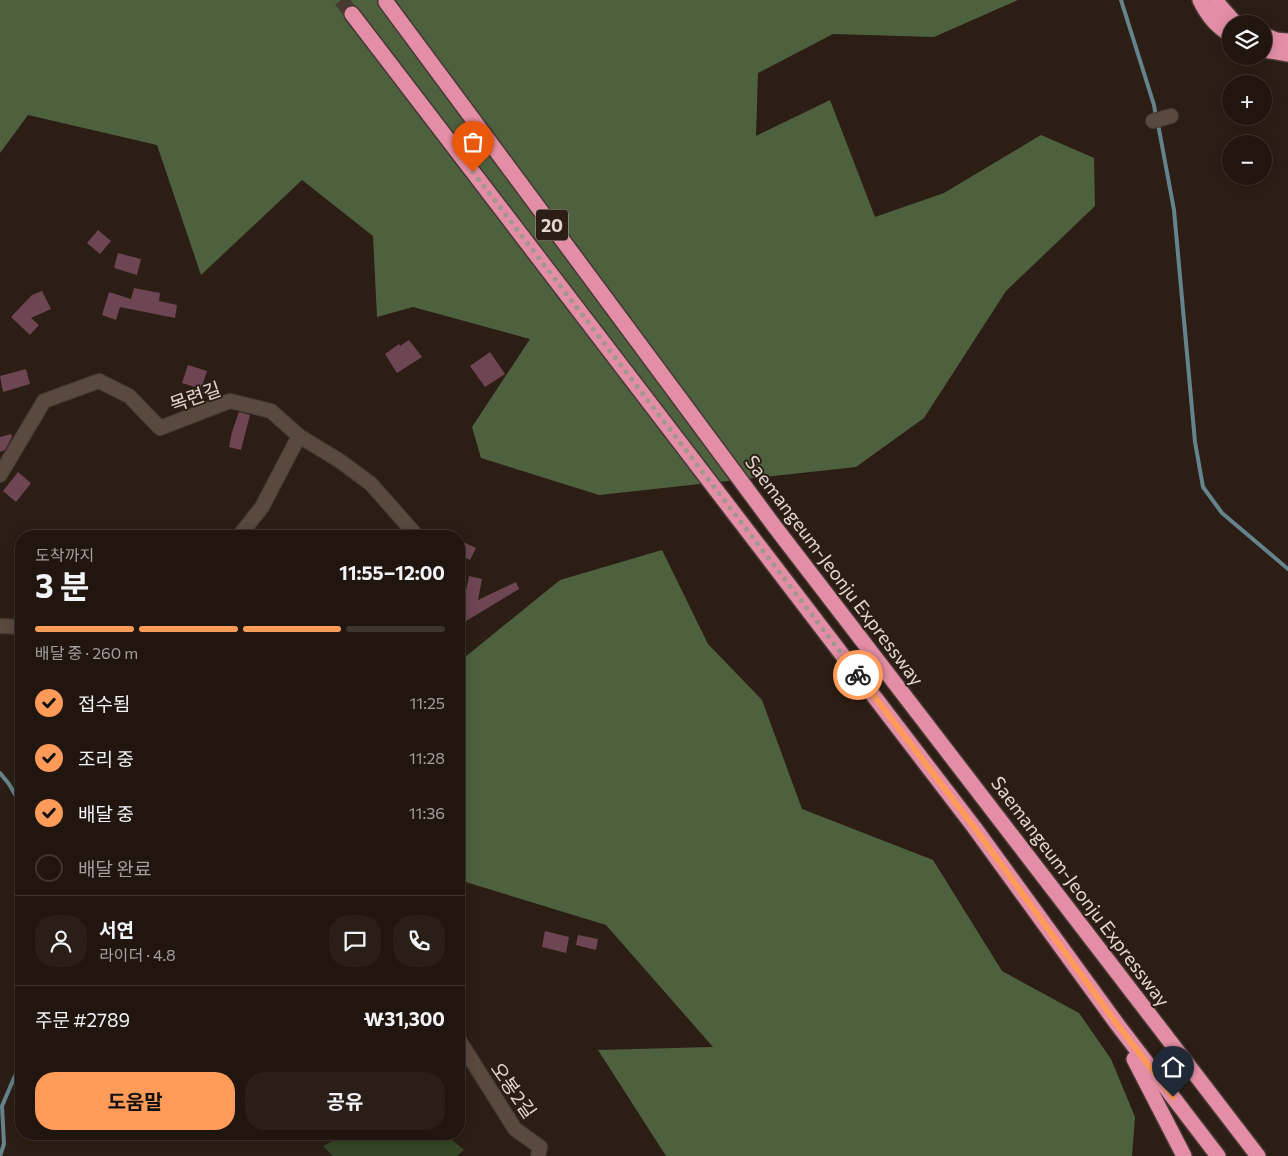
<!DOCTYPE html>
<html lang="ko">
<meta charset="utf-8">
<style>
body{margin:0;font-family:Commissioner,"Noto Sans KR",sans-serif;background:#291f18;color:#f1f3f6;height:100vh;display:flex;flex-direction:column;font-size:19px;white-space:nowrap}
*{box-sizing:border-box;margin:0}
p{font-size:16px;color:#a29f9e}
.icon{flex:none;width:28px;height:28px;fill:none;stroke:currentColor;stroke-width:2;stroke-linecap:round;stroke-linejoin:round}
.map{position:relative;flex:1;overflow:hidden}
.sheet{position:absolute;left:15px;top:530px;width:450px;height:610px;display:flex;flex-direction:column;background:#21160f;border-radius:20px;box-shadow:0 2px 12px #0003,0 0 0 1px #3e352f}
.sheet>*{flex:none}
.tools{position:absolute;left:1222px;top:15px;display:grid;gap:10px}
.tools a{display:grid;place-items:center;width:50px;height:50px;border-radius:50%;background:#21160f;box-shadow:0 2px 12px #0003,0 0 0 1px #3e352f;font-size:25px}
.pin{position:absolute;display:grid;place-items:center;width:42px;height:42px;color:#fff;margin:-51px -21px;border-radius:50% 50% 50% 0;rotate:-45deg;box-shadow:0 0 5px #0007}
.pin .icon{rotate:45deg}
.courier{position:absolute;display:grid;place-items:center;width:50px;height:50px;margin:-25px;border:4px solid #fe9b58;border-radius:50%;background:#fff;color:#222;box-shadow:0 1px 6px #0007}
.headline em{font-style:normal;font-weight:700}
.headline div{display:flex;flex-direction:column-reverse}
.headline{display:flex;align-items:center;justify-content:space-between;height:85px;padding:0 20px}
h1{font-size:32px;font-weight:700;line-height:38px}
.bar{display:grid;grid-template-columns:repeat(4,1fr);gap:8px 5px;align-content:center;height:60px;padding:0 20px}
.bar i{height:6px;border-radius:4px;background:#3e352f}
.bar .current{background:#fe9b58}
.bar p{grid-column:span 4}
.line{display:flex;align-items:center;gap:12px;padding:0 20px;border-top:1px solid #3e352f}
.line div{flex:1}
.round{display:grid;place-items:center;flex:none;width:52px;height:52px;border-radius:20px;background:#291f18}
ol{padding:0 20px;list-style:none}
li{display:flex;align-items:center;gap:15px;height:55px}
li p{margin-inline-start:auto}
li .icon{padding:5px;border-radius:50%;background:#fe9b58;color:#111;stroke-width:4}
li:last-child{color:#a29f9e}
li i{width:28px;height:28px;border:2px solid #3e352f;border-radius:50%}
.cta{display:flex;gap:10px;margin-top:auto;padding:10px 20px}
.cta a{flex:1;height:58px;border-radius:20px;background:#fe9b58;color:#111;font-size:20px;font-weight:700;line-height:58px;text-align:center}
.cta a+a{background:#291f18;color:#f1f3f6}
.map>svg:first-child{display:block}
</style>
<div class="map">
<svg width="1288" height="1156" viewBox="0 0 1288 1156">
<rect width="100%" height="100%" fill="#2c1e14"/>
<polygon fill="#354626" points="346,1134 445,1134 464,1150 457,1156 333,1156 323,1146"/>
<g fill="#4e613f">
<polygon points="0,0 1018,0 934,37 833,34 758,73 756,136 830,100 875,217 944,193 1041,135 1094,158 1095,206 1006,291 924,418 856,467 599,495 481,458 472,427 530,339 413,307 377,317 373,236 302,180 201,275 157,145 28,115 0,153"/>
<polygon points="662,550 708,644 762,700 802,809 933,860 1002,971 1079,1013 1111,1059 1135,1117 1132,1156 666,1156 598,1050 713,1047 606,925 459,880 459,662 560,580"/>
</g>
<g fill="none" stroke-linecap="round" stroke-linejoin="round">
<g stroke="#65838d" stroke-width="4">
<polyline points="1121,0 1154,105 1156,117"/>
<polyline points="1158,124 1174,210 1195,442 1203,487 1222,513 1288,569"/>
<polyline points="0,773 9,784 21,805"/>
<polyline points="0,1156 4,1144 2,1106 14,1078 21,1066"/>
</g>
</g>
<g fill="#6e4653">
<polygon points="98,230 111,241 100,254 87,243"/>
<polygon points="118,253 141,259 137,275 114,268"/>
<polygon points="134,288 160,293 159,301 177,305 175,318 120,307 116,320 102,315 109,292 131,299"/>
<polygon points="42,291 51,309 31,318 39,325 30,335 11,317 32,295"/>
<polygon points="409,340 422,357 397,373 385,354 399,344 400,346"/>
<polygon points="490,352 505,374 485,387 470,366"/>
<polygon points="188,365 207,371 201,389 182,383"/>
<polygon points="26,369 30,384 3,392 0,376"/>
<polygon points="239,412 250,415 241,450 229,447 232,432"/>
<polygon points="11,434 12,437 5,450 0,452 0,437"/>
<polygon points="18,472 31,483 16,502 3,491"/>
<polygon points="459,540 476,548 470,560 459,555"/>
<polygon points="469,576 482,579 478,600 516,582 519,589 466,621 464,617 459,620 459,595 466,591"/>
<polygon points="545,931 569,937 566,953 542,947"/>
<polygon points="578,935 598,939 596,950 576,945"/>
</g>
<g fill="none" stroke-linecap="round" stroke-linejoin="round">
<polyline stroke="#473a30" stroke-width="15" stroke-dasharray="15 8" stroke-linecap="butt" points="341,0 352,14"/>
<g stroke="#453a34" stroke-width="16">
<g id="street">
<polyline points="1153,121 1171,116"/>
<polyline points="0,475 44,401 99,381 129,396 160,428 230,401 271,411 299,436 340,461 371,484 417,536"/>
<polyline points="239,536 262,507 299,436"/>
<polyline points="0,626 21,627"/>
<polyline points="459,1040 515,1129 540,1147 538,1156"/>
</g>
</g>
<g stroke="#453a34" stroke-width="18">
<g id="highway">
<path d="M1200 0C1207 15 1217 27 1231 35"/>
<polyline points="1216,0 1220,6 1236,24"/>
<polyline points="386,2 775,527 1258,1156"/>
<polyline points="352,14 974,827 1117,1024 1218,1156"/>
<polyline points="1264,35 1276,40 1288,41"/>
<polyline points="1264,50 1288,54"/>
<polyline points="1134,1059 1184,1156"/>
</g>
</g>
<use href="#street" stroke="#59493e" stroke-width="14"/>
<use href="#highway" stroke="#e38ea6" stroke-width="15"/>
</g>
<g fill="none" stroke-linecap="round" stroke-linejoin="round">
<polyline stroke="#a2978f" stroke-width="5" stroke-dasharray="0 9" points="473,172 858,675"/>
<polyline stroke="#fe9b58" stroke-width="6" points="858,675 974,827 1117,1024 1173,1097"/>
</g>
<g text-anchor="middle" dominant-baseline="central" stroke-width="4" stroke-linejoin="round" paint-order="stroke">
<rect fill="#2c1e14" stroke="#aba098" stroke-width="1" x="536" y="209.5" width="32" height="31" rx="4"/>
<g font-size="18" font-weight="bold" fill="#e2d8d1">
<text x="552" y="225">20</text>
</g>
<g font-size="19" fill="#e2d8d1" stroke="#2c1e14">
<text transform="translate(195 396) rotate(-19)">목련길</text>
<text transform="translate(835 570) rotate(53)">Saemangeum-Jeonju Expressway</text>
<text transform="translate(1081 891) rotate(53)">Saemangeum-Jeonju Expressway</text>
<text transform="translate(514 1090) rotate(55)">오봉2길</text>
</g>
</g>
</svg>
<div class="tools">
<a><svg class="icon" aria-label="layers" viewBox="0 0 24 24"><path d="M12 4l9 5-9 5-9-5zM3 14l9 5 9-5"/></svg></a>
<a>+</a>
<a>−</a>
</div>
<div class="pin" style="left:473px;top:172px;background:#ea580c"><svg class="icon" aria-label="bag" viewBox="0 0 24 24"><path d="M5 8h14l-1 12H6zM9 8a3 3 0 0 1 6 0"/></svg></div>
<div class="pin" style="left:1173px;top:1097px;background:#1f2937"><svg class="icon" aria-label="home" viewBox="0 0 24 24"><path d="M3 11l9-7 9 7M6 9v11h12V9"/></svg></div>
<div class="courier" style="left:858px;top:675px"><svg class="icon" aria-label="bike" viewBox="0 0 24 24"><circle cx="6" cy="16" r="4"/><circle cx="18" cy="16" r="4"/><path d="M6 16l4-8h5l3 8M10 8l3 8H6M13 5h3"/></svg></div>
<section class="sheet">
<div class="headline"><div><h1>3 분</h1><p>도착까지</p></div><em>11:55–12:00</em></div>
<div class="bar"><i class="current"></i><i class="current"></i><i class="current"></i><i></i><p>배달 중 · 260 m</p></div>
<ol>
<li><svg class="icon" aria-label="check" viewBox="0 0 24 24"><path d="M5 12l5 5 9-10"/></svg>접수됨<p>11:25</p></li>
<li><svg class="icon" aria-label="check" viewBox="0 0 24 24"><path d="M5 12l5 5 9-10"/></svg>조리 중<p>11:28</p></li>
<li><svg class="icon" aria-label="check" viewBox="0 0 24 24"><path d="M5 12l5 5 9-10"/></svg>배달 중<p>11:36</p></li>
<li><i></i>배달 완료</li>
</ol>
<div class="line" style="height:90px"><a class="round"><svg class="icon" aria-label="person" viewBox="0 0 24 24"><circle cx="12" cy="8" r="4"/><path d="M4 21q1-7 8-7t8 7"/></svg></a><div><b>서연</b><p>라이더 · 4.8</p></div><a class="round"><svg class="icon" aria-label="chat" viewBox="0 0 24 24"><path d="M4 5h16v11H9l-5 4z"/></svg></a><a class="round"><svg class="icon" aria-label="phone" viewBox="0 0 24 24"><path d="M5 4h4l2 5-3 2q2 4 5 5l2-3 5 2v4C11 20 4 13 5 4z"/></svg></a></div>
<div class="line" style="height:65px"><div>주문 #2789</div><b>₩31,300</b></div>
<div class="cta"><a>도움말</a><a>공유</a></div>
</section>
</div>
